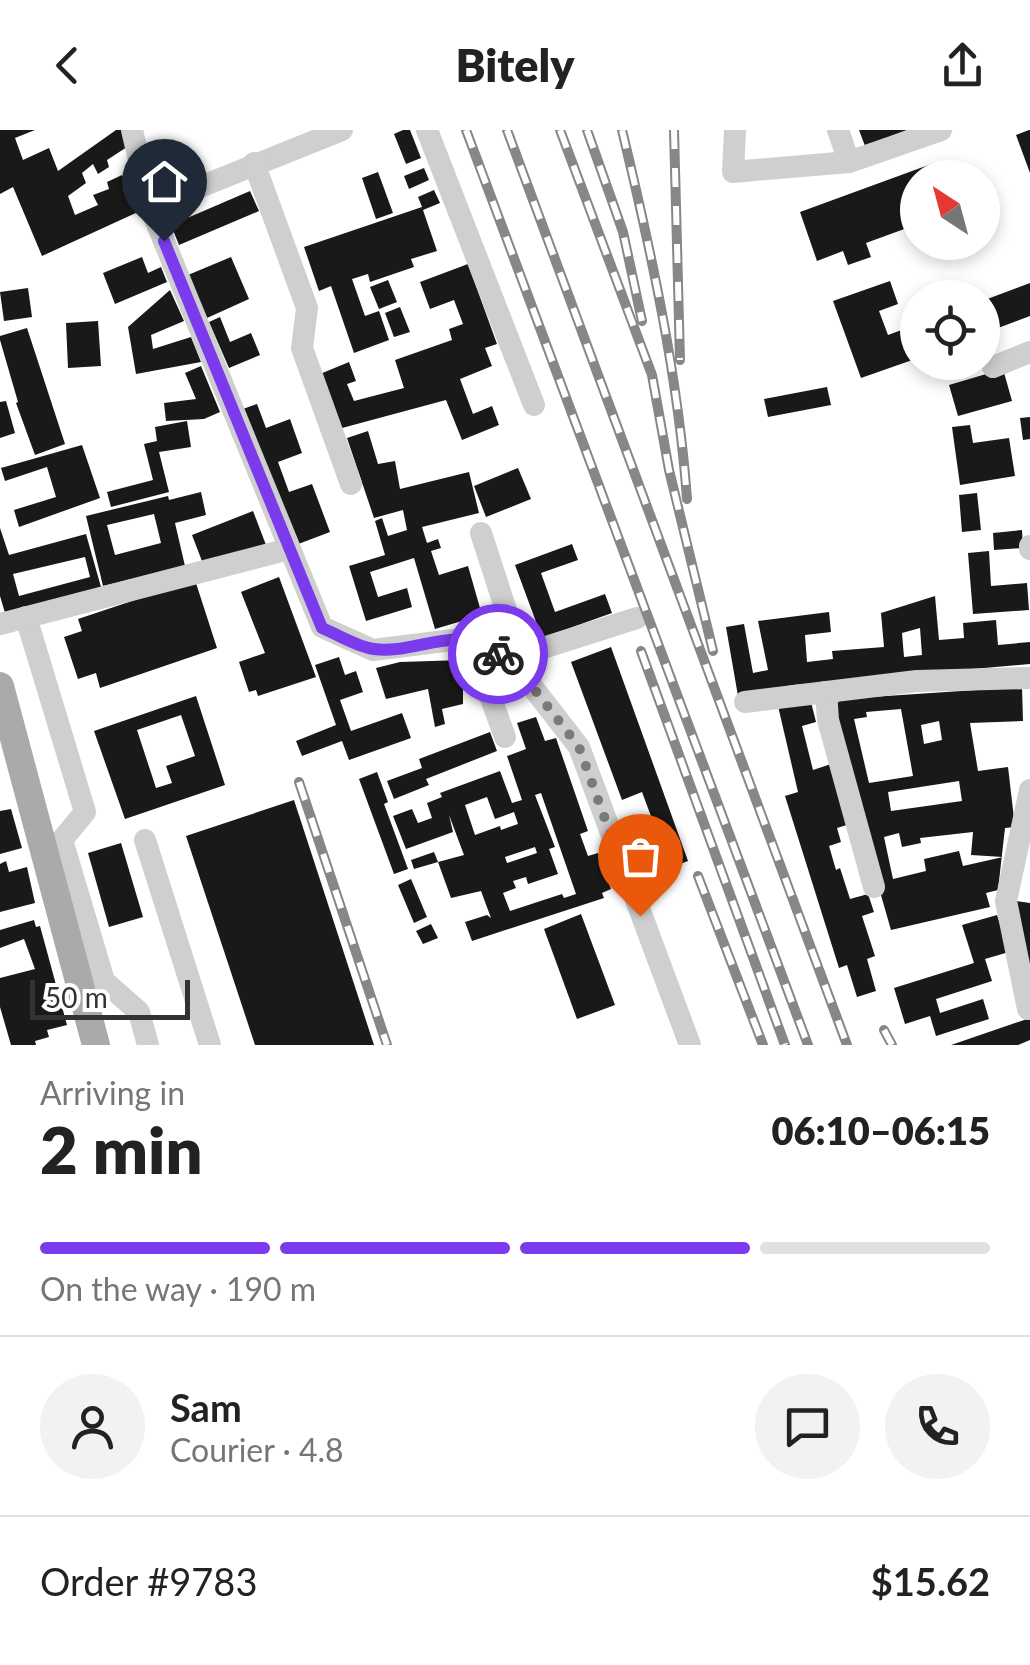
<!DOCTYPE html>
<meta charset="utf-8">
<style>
body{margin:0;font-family:Lato,sans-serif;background:#f2f2f2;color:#222;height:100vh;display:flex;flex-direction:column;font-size:38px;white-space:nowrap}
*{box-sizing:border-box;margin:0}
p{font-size:32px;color:#767676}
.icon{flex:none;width:55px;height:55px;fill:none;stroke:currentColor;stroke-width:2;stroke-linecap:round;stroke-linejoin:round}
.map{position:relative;height:915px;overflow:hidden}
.side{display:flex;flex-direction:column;background:#fff;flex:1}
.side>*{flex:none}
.needle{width:65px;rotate:324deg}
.buttons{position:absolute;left:900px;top:30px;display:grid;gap:20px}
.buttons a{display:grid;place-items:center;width:100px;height:100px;border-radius:50%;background:#fff;box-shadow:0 5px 15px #0003;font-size:50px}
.scale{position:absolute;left:30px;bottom:25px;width:160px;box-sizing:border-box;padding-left:10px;border:5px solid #323232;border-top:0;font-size:28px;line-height:35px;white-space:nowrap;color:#323232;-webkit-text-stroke:8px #fff;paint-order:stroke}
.pin{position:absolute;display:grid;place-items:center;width:85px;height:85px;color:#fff;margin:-102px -42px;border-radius:50% 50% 50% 0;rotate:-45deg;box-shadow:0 0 10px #0007}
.pin .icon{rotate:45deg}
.courier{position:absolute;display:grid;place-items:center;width:100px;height:100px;margin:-50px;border:8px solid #7c3aed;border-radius:50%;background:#fff;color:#222;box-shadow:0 2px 12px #0007}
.summary em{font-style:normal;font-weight:800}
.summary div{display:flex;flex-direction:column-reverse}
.summary{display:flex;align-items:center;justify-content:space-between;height:170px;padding:0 40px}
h1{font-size:65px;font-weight:800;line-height:75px}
.bar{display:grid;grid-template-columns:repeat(4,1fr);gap:15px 10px;align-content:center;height:120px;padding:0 40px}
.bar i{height:12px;border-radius:8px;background:#e0e0e0}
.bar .on{background:#7c3aed}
.bar p{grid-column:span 4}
.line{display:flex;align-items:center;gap:25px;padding:0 40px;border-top:2px solid #e0e0e0}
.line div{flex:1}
.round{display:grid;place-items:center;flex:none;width:105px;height:105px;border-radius:52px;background:#f2f2f2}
header{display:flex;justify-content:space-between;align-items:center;height:130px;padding:0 40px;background:#fff;font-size:45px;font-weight:800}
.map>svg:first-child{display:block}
</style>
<header><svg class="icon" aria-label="back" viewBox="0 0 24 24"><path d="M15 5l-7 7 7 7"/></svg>Bitely<svg class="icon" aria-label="share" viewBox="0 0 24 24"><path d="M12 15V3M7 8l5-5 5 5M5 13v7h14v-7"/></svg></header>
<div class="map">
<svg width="1030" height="915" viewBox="0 0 1030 915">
<rect width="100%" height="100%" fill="#fff"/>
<g fill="#191919" fill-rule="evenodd">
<polygon points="0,0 35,0 15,8 23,30 49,18 58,41 116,0 122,0 127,17 107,30 109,37 98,44 93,34 82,43 86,53 68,66 75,85 98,75 93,65 109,59 107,52 122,45 138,82 42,126 13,57 0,64"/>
<polygon points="403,0 410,0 421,28 406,34 394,4"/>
<polygon points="859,0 907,0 865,16"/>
<polygon points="1029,0 1030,0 1030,43 1016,5"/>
<polygon points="934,33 939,48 918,48 918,94 866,113 871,127 848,135 843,121 817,131 800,82"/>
<polygon points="424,38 429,50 409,59 404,46"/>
<polygon points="378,42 393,83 376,89 362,48"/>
<polygon points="434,60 440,73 423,80 437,121 411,129 414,137 370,152 368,144 352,149 365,186 379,181 389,210 354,223 331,156 319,161 304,117 422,77 418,67"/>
<polygon points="250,61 259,81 179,115 171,95"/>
<polygon points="142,127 148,143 161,137 167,152 115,174 103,143"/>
<polygon points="231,127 249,169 207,188 188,145"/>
<polygon points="468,134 497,214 485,218 492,236 460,249 473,284 492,276 499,295 462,310 446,270 342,298 320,244 349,232 356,251 347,254 354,271 404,258 395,230 452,210 449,199 463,194 454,170 430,179 420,152"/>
<polygon points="388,150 397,172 379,179 370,157"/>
<polygon points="890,151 898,174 879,181 888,205 918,194 918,228 861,248 833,171"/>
<polygon points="1030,153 1030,186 982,204 982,171"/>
<polygon points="28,158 32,187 4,191 0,162"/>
<polygon points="170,160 184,191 151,205 153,219 191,207 201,232 136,244 128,197"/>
<polygon points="400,177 410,202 394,207 385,183"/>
<polygon points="220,187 230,212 251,203 260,225 229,238 209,192"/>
<polygon points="98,191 101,236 68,238 66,193"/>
<polygon points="27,198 65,314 35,325 16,273 18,272 0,210 0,206"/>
<polygon points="201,236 220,282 204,289 166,291 164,273 196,269 185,243"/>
<polygon points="1003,239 1012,271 958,286 949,255"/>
<polygon points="827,257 831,275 768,287 764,269"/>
<polygon points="6,271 15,303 0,308 0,272"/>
<polygon points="257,274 266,298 290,289 302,323 278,332 289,362 312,354 330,402 293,416 243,279"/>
<polygon points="1030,287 1030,309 1023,310 1020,288"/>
<polygon points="187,291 191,317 159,322 169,362 111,377 107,362 153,350 144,314 157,311 155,297"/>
<polygon points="970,295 973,313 1009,308 1015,346 960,355 952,297"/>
<polygon points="368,301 378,334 395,331 400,359 469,342 479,383 422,397 427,413 438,409 441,418 431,421 439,445 468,436 482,485 435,499 414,428 370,442 378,467 407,458 412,477 366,491 349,436 385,425 375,391 382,388 388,406 407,400 403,380 374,388 347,308"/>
<polygon points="82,315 100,368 19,397 14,380 56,367 47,337 5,351 1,338"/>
<polygon points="518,338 531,369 486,387 474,356"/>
<path d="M201 362 206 385 175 393 185 436 103 456 86 386 168 366 169 370ZM154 384 161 413 115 425 107 395Z"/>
<polygon points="977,363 981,400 962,402 959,365"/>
<polygon points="253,381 266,415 205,439 192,405"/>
<path d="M0 398 9 425 86 404 101 457 5 483 0 466ZM85 427 90 447 19 466 13 444Z"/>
<polygon points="1022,400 1023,418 994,420 993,403"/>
<polygon points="572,414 578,430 541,443 555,482 605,464 612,483 542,508 515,435"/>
<polygon points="989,421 991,456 1027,453 1029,480 973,484 968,423"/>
<polygon points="279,447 316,547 258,566 256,560 249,562 239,532 265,523 241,462"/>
<polygon points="195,450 217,518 100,558 96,543 78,549 64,507 82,501 78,489"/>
<path d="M935 466 939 510 964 508 963 493 996 490 998 515 1030 512V534L793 555 738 566 726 497 744 494 753 543 768 540 758 491 829 482 831 502 805 505 807 532 833 529 832 521 884 517 881 483ZM920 498 922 525 904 527 902 503Z"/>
<polygon points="611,517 688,731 635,751 620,710 655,697 642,662 622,670 571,532"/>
<polygon points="339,527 345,545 356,541 363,562 340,570 351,601 402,583 411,608 349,630 342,611 302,626 296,611 336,595 315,535"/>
<polygon points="463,530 463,574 442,579 445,594 435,597 428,559 386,569 376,538 400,532"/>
<path d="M1022 557 1023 591 970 593 978 641 1008 637 1015 697 1005 698 998 760 986 763 990 777 891 800 831 591 833 578 841 569ZM901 579 913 646 869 653 854 589 867 587 866 582ZM939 591 942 610 924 614 921 595ZM959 651 962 671 891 681 888 662ZM973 702 971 725 1003 727 963 736 959 721 924 729 926 741 893 749 884 707 899 703 902 717 921 713 920 708Z"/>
<path d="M196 566 225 655 125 689 94 601ZM181 585 195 626 166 636 172 653 156 658 137 600Z"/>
<polygon points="810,568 816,592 802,596 813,640 831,634 850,694 837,698 841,712 829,716 836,740 840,738 850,769 868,764 874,782 862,786 875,826 867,829 876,861 857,867 847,835 839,838 785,666 798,662 778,576"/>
<path d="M536 587 545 611 556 608 588 701 580 704 588 726 598 723 611 759 602 763 604 768 472 811 465 792 487 785 491 788 481 761 451 768 438 732 414 739 411 730 434 722 438 732 464 725 449 685 453 702 406 719 393 686 412 679 418 693 432 688 427 673 442 667 440 663 500 641 512 673 522 670 507 626 526 619 517 593ZM541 663 576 764 564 768 562 764 510 781 503 763 516 758 513 751 526 747 528 754 558 744 549 719 555 717 535 665ZM487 667 495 689 514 682 518 694 501 700 500 696 475 705 465 675ZM535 717 537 723 507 733 505 727Z"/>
<polygon points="490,602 497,621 426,649 429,655 394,669 387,651 422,638 419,629"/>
<polygon points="377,642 388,672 384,674 408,739 394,744 359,649"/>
<polygon points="294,670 374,915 255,915 186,706"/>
<polygon points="11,679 22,718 0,724 0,681"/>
<polygon points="121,713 143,787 109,797 88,723"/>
<polygon points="6,731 9,742 27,737 35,773 0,782 0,734"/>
<polygon points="411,749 427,787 414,793 398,755"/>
<polygon points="1016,771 1030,773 1030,860"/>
<polygon points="581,784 615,875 577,889 544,799"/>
<polygon points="997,785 1009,822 985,829 992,851 936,869 940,883 983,869 989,889 936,906 930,886 905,894 894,858 974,833 962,795"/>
<polygon points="34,790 36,797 40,796 67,895 47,900 49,907 35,911 36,915 11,915 0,877 0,848 35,839 24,809 0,818 0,800"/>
<polygon points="431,794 438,808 423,814 416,801"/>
<polygon points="1030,888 1030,910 1018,915 951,915"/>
</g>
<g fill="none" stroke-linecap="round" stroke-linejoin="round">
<g stroke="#cfcfcf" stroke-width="22">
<polyline points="132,0 150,77"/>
<polyline points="342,0 150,77 322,497 373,520 469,508 489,516 519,520 543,518 637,488"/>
<polyline points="427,0 534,275"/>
<polyline points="735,0 733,42 849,32"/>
<polyline points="838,0 849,32 941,0"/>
<polyline points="254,33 307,178 302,218 351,354"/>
<polyline points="993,237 1030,222"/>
<polyline points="481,403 519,520"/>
<polyline points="1030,416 1030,419"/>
<polyline points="26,487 85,682 62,710 104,851 139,882 148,915"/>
<polyline points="0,494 289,419"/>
<polyline points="469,508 505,607"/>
<polyline points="489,516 531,555 579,617 690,915"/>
<polyline points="826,562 828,590 874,757"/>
<polyline points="745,572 917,551 1030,548"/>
<polyline points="145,710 210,915"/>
<polyline points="1028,879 1006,771 1030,660"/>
</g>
<polyline stroke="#aaa" stroke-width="28" points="0,556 96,915"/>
<g stroke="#878787" stroke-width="10">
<g id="rail">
<polyline points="466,0 808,915"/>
<polyline points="507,0 847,915"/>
<polyline points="560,0 652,245 669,340 713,521"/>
<polyline points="587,0 623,102 642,191"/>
<path d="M622 0C651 121 678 245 687 369"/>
<polyline points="674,0 680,230"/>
<polyline points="641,521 785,915"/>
<polyline points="299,652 387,915"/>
<polyline points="698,746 763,915"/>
<polyline points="884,900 892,915"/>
</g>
</g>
<use href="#rail" stroke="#fff" stroke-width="6" stroke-dasharray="19" stroke-linecap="butt"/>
</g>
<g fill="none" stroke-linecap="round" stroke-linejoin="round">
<polyline stroke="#7a7a7a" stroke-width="10" stroke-dasharray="0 18" points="498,524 531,555 579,617 640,786"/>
<path stroke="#7c3aed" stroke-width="12" d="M164 111 322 498C337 504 357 517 374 519 415 525 462 491 498 524"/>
</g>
</svg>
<div class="buttons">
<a><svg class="needle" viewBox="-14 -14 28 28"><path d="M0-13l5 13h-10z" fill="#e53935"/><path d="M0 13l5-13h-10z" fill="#767676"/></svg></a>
<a><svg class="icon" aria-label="locate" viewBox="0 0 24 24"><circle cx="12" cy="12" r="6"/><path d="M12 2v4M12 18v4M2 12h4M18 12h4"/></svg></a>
</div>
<div class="scale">50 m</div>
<div class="pin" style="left:640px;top:786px;background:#ea580c"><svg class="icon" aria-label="bag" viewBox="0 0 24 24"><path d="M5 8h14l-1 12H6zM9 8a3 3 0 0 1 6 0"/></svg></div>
<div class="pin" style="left:164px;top:111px;background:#1f2937"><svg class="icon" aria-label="home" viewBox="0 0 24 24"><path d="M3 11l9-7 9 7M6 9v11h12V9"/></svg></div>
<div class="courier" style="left:498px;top:524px"><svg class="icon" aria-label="bike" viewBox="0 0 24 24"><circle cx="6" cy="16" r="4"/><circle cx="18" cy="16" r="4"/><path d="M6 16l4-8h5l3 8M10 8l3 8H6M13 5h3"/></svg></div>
</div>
<section class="side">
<div class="summary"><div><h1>2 min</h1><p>Arriving in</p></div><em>06:10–06:15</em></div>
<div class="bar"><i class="on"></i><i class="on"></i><i class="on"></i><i></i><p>On the way · 190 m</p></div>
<div class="line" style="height:180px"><a class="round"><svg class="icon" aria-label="person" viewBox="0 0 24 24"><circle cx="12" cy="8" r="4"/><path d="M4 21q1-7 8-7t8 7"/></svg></a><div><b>Sam</b><p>Courier · 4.8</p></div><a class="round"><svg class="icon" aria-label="chat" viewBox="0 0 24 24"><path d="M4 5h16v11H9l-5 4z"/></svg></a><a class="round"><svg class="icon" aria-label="phone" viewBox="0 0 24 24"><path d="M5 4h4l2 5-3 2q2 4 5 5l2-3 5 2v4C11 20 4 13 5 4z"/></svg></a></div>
<div class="line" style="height:130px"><div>Order #9783</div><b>$15.62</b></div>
</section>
